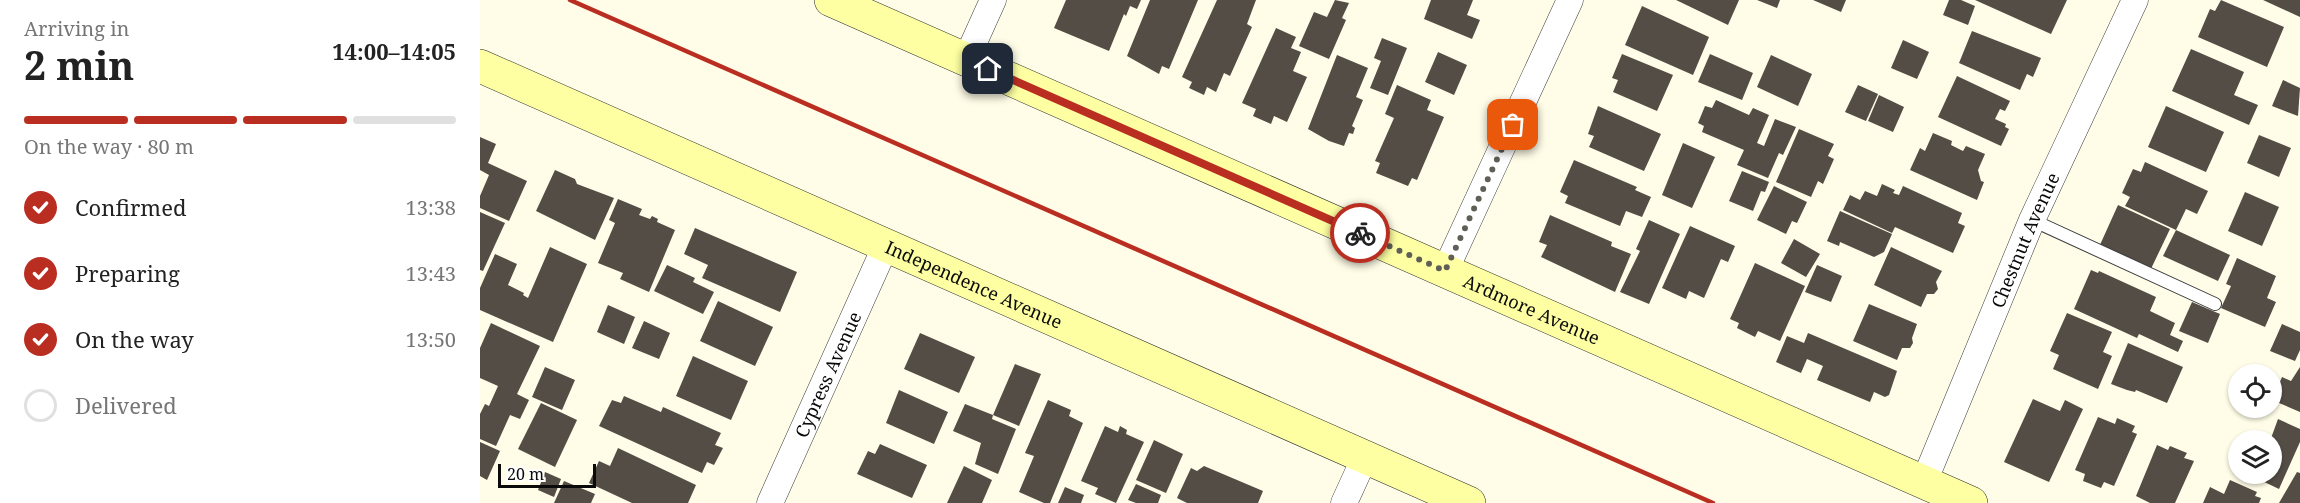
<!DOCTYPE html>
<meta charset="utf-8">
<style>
body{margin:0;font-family:"Noto Serif",serif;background:#f2f2f2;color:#222;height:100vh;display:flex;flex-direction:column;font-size:22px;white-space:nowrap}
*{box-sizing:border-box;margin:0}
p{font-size:20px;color:#767676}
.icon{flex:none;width:33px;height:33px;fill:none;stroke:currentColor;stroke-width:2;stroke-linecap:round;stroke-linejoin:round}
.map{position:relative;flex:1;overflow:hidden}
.details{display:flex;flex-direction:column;background:#fff;width:480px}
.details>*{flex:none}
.fabs{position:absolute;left:1748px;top:364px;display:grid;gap:12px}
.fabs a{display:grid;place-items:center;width:54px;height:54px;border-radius:50%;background:#fff;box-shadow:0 2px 4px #0004;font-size:30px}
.scale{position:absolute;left:18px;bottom:15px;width:98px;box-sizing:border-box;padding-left:6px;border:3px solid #0a0a0a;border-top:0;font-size:16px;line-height:21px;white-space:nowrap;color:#0a0a0a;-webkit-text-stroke:4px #fff;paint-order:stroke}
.pin{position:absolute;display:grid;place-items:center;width:51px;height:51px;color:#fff;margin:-26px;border-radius:12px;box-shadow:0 3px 9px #0006}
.courier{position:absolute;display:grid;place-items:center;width:60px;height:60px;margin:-30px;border:4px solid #ba2e22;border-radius:50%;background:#fff;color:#222;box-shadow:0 2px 8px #0007}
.summary em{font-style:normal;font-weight:700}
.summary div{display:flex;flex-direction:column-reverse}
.summary{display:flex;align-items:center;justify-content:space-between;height:102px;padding:0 24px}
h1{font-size:39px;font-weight:700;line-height:45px}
.bar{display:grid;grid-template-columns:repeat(4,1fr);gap:9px 6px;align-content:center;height:72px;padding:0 24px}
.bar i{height:8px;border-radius:4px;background:#e0e0e0}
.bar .current{background:#ba2e22}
.bar p{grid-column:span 4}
ol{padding:0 24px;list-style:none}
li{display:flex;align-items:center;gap:18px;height:66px}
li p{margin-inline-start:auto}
li .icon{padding:6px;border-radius:50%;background:#ba2e22;color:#fff;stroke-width:4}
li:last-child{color:#767676}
li i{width:33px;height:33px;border:3px solid #e0e0e0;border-radius:50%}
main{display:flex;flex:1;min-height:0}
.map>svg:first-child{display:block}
</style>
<main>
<section class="details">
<div class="summary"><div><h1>2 min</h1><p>Arriving in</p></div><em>14:00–14:05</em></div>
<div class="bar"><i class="current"></i><i class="current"></i><i class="current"></i><i></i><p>On the way · 80 m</p></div>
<ol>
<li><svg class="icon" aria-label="check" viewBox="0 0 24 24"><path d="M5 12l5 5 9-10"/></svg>Confirmed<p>13:38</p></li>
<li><svg class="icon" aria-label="check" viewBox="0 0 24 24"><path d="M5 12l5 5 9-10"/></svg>Preparing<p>13:43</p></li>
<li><svg class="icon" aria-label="check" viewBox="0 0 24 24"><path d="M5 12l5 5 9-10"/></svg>On the way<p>13:50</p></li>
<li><i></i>Delivered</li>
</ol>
</section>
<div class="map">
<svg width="1820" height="503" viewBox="0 0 1820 503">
<rect width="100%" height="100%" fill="#fffde7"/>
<g fill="#534d46">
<polygon points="586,0 661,0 657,9 650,6 646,16 644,14 629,51 574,28"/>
<polygon points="670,0 718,0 689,69 682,66 679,74 647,56"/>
<polygon points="737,0 776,0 767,24 772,27 750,76 744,73 736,92 727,87 724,95 709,88 712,82 702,77"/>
<polygon points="855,0 869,3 862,18 866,20 849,59 819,46 834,12 847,17"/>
<polygon points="951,0 993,0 987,15 1000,20 992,39 944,19"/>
<polygon points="1196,0 1259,0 1248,25"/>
<polygon points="1277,0 1300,0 1297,8"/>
<polygon points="1333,0 1366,0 1361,12"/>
<polygon points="1469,0 1481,0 1495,6 1488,25 1463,15"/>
<polygon points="1495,0 1587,0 1571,34"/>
<polygon points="1741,0 1804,27 1787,67 1718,37 1730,9 1735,11"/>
<polygon points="1783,0 1820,0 1820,17"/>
<polygon points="1162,6 1229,37 1213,75 1145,45"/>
<polygon points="796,28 816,37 811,48 821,52 813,71 827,77 807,122 794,116 791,124 773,116 776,109 762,103"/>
<polygon points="1492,31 1561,58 1553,77 1547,74 1540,90 1479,63"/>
<polygon points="902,38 927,48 908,95 890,88 901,61 894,58"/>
<polygon points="1423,40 1449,52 1437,79 1411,68"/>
<polygon points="1711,49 1764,72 1754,95 1778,105 1769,125 1692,91"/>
<polygon points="958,52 987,65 974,95 945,82"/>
<polygon points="1142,54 1193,75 1177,111 1133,92 1138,80 1132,78"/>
<polygon points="1230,54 1273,73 1262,100 1218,82"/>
<polygon points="857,55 888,68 876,97 883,100 872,126 875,128 873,134 869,133 864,146 849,141 828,129"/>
<polygon points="1291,55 1332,74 1318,106 1277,87"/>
<polygon points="1477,76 1530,101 1525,111 1520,109 1515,119 1526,124 1525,127 1529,129 1521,146 1458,117"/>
<polygon points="1803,80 1820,88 1818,116 1792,106"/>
<polygon points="917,85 951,100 947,110 964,117 937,180 932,178 928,186 896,173 900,163 895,161 914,118 905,114"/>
<polygon points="1378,85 1398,94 1386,121 1365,112"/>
<polygon points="1399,95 1424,107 1413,132 1388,121"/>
<polygon points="1236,100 1269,115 1273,108 1289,115 1277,143 1284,146 1295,119 1316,127 1303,155 1299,153 1288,178 1257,165 1264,150 1222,132 1224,126 1218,123 1225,106 1232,108"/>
<polygon points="1118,106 1181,134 1164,171 1109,147 1114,136 1108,134"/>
<polygon points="1686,106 1744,132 1726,172 1668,147"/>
<polygon points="1319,129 1354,144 1348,156 1354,159 1343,184 1338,181 1331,197 1296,182"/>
<polygon points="1453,133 1472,141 1471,145 1483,151 1486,146 1505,154 1498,170 1501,181 1504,182 1497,200 1430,170 1440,148 1445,151"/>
<polygon points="1779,135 1811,148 1799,177 1767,163"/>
<polygon points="0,137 16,144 8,163 47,181 29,221 0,208 0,196 9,175 0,170"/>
<polygon points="1203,143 1235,157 1212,208 1182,195"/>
<polygon points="1094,160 1157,187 1155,190 1171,197 1162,217 1146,211 1140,226 1085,203 1088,196 1080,192"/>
<polygon points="1665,162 1728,191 1717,214 1706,209 1696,230 1645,206 1650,197 1642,193 1653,169 1661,172"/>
<polygon points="75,170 95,179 97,184 134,198 115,240 56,211"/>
<polygon points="1262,171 1289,182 1285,192 1281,191 1273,211 1249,201"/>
<polygon points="1402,184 1415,190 1413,193 1419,195 1423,186 1482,213 1478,223 1485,226 1473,253 1415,227 1412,233 1363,210 1370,195 1380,200 1385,191 1397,196"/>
<polygon points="1294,186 1327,202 1317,223 1312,221 1306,234 1277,220"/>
<polygon points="1765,192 1799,207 1782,246 1748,231"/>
<polygon points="138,199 162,209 159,215 170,219 172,216 178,219 177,222 195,230 169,292 140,279 143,273 118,263 135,223 129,220"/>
<polygon points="1638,205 1690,229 1669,273 1619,247"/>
<polygon points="1360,211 1412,234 1404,252 1394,257 1360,242 1359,246 1347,241"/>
<polygon points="0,212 25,223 3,271 0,270"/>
<polygon points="1070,215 1132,242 1131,246 1151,254 1135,292 1061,257 1067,245 1059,242"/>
<polygon points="1169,220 1200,234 1169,304 1140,292 1160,251 1156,249"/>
<polygon points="1210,226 1255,246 1248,262 1241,259 1224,298 1209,291 1206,299 1182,288"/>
<polygon points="215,228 317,272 300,312 222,278 228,265 204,254"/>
<polygon points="1696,230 1750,255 1738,281 1683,256"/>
<polygon points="1314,239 1340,254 1326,277 1301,263"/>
<polygon points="70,247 107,264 73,342 0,310 0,288 15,254 37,264 28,285 44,293 43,295 48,298"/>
<polygon points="1411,247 1462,271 1456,282 1458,289 1454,294 1447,294 1441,307 1394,285"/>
<polygon points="1757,258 1796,276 1787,298 1796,302 1785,327 1741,308 1751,286 1746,284"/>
<polygon points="1275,263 1325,286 1300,341 1278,331 1275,337 1257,328 1259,323 1250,319"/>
<polygon points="187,265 215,278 213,282 234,292 223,314 174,291"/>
<polygon points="1337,265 1362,276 1351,302 1325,292"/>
<polygon points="1611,270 1618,273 1619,271 1676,297 1670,311 1695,323 1690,335 1703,341 1698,352 1659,334 1657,338 1594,309"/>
<polygon points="238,301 293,327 275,366 220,341"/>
<polygon points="1712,302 1740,314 1728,343 1699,331"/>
<polygon points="1389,304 1437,324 1432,338 1433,343 1430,348 1422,348 1417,360 1373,341"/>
<polygon points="128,305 155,317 144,344 117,332"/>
<polygon points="1587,313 1632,332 1623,352 1632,356 1618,389 1573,369 1579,355 1570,351"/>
<polygon points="164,321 190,333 179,359 152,348"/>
<polygon points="11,323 60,346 37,394 49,400 40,419 30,415 16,446 0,439 0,414 5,404 9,406 18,386 0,378 0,348"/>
<polygon points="1802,324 1820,332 1820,350 1815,361 1790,351"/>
<polygon points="440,333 495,357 479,393 424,369"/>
<polygon points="1328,333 1417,371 1409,395 1405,397 1394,392 1390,402 1337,380 1343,366 1327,359 1321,373 1296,362 1307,336 1324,343"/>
<polygon points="1648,343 1703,367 1687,403 1656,390 1655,392 1647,390 1631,384"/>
<polygon points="213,356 268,381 251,420 196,396"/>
<polygon points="535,364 561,374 539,426 513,415"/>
<polygon points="65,367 95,380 82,410 52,397"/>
<polygon points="1820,367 1820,412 1792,400 1802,377 1811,381"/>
<polygon points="419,390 468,412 454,444 406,423"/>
<polygon points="144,396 181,412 183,407 241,433 235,445 243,448 234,465 227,462 222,473 119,426 132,400 141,403"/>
<polygon points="1553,399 1580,411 1585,400 1603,409 1569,482 1524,462"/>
<polygon points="568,400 591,410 589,416 603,423 570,503 564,503 539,492 554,456 545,453"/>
<polygon points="61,403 97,420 75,467 38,449"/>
<polygon points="485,404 513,415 512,419 536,429 518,474 495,464 501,443 473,431"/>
<polygon points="1618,417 1635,424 1637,418 1655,426 1652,432 1657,434 1634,486 1624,482 1621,488 1603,481 1605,474 1595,470"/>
<polygon points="1798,419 1820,429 1820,442 1799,489 1778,479 1780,474 1791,474 1790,441"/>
<polygon points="625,426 638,432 640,426 647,430 646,434 664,442 636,503 615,494 618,488 601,481"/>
<polygon points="674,440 703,454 686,493 656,480"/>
<polygon points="0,442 20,451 7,480 0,476"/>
<polygon points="400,444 447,465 432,498 377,474 388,451 395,454"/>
<polygon points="1677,445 1688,450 1690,446 1707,453 1704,458 1714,461 1695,503 1670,503 1656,496"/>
<polygon points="138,448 216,485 208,503 152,503 109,483 119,461 130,466"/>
<polygon points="484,466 512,480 502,503 467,503"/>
<polygon points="724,466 783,491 778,503 707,503 697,498 711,468 717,471"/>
<polygon points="65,472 81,479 74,497 58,490"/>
<polygon points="1817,472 1820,473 1820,503 1799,503"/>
<polygon points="1750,480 1777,492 1775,496 1781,498 1779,503 1723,503 1730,487 1744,494"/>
<polygon points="84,481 115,494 111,503 74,503"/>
<polygon points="656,484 681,495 678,503 656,503 648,500"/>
<polygon points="585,487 604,495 601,503 578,503"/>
</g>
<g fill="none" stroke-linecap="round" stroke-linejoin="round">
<g stroke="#3d3d3d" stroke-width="14">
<polyline id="lane" points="1552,220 1735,304"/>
</g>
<g stroke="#3d3d3d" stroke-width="27">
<g id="street">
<polyline points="486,60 513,0"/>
<polyline points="965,271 1090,0"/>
<path id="s1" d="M1444 482 1552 220 1655 0"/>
<path id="s2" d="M290 503 406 245"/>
<polyline points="864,503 885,457"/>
</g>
</g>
<g stroke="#2c2c2c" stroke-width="34">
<g id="secondary">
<path id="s3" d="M351 0 1491 503"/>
<path id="s4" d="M0 66 989 503"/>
</g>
</g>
<use href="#lane" stroke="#fff" stroke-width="12"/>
<use href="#street" stroke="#fff" stroke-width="26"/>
<use href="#secondary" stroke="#fdffa2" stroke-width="33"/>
<polyline stroke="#ba2e22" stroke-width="4.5" points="90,0 1233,503"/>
</g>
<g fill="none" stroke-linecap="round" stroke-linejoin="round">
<polyline stroke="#605f57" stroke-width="6" stroke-dasharray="0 10.8" points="880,233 965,271 1033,125"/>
<polyline stroke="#ba2e22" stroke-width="8" points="508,69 880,233"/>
</g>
<g text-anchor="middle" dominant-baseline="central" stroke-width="6" stroke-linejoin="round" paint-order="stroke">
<g font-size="18" fill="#0a0a0a" stroke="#fff">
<text stroke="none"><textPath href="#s1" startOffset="262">Chestnut Avenue</textPath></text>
<text stroke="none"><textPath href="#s4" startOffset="540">Independence Avenue</textPath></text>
<text stroke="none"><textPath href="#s3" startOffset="766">Ardmore Avenue</textPath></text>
<text stroke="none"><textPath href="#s2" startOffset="141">Cypress Avenue</textPath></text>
</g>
</g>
</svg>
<div class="fabs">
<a><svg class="icon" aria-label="locate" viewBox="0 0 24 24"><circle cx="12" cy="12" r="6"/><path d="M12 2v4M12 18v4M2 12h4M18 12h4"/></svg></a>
<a><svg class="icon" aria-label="layers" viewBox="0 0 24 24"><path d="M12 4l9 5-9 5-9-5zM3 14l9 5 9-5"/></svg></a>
</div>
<div class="scale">20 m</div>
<div class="pin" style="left:1033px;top:125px;background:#ea580c"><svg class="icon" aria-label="bag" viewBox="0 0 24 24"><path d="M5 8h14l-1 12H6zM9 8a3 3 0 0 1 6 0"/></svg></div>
<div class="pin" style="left:508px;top:69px;background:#1f2937"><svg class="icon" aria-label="home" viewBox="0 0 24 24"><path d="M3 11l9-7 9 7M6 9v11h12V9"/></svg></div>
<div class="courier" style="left:880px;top:233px"><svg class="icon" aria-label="bike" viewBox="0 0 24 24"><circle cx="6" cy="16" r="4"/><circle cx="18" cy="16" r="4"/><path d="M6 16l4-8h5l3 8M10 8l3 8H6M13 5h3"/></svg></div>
</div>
</main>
